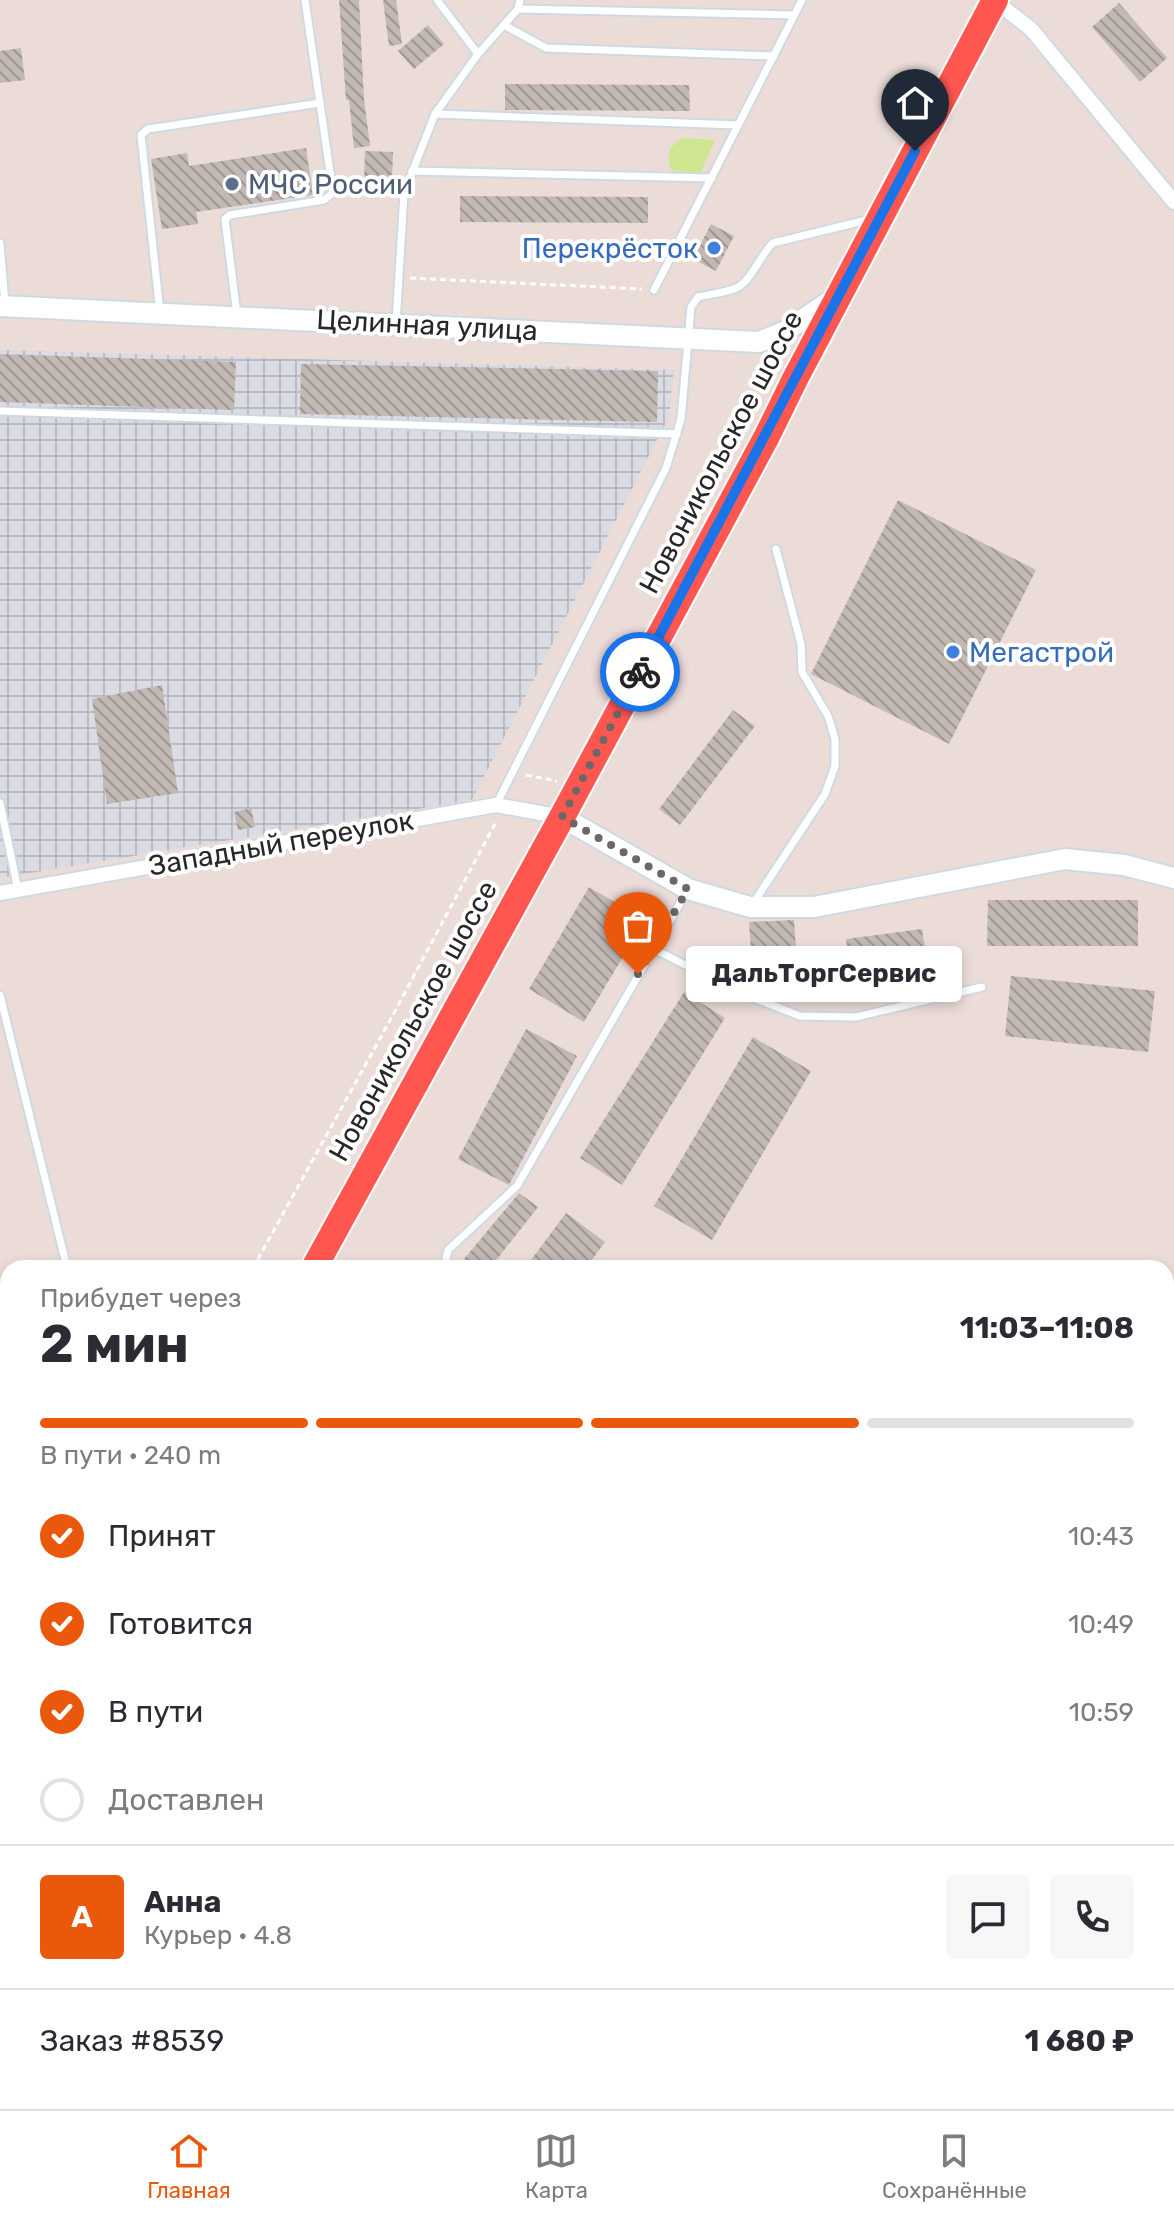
<!DOCTYPE html>
<html lang="ru">
<meta charset="utf-8">
<style>
body{margin:0;font-family:Rubik,sans-serif;background:#f7f7f7;color:#2b2b33;height:100vh;display:flex;flex-direction:column;font-size:30px;white-space:nowrap}
*{box-sizing:border-box;margin:0}
p{font-size:26px;color:#7c7c81}
.icon{flex:none;width:44px;height:44px;fill:none;stroke:currentColor;stroke-width:2;stroke-linecap:round;stroke-linejoin:round}
.map{position:relative;flex:1;overflow:hidden}
.sheet{position:absolute;left:0px;top:1260px;width:1174px;height:850px;display:flex;flex-direction:column;background:#fff;border-radius:24px 24px 0 0;box-shadow:0 4px 12px #0003}
.sheet>*{flex:none}
.pin{position:absolute;display:grid;place-items:center;width:68px;height:68px;color:#fff;margin:-82px -34px;border-radius:50% 50% 50% 0;rotate:-45deg;box-shadow:0 0 8px #0007}
.pin .icon{rotate:45deg}
.courier{position:absolute;display:grid;place-items:center;width:80px;height:80px;margin:-40px;border:6px solid #1a73e8;border-radius:50%;background:#fff;color:#222;box-shadow:0 2px 10px #0007}
.bubble{position:absolute;height:56px;border-radius:8px;background:#fff;box-shadow:0 4px 12px #0003;font-size:26px;font-weight:700;line-height:56px;text-align:center}
.overview em{font-style:normal;font-weight:700}
.overview div{display:flex;flex-direction:column-reverse}
.overview{display:flex;align-items:center;justify-content:space-between;height:136px;padding:0 40px}
h1{font-size:52px;font-weight:700;line-height:60px}
.bar{display:grid;grid-template-columns:repeat(4,1fr);gap:12px 8px;align-content:center;height:96px;padding:0 40px}
.bar i{height:10px;border-radius:6px;background:#e1e1e2}
.bar .active{background:#ea580c}
.bar p{grid-column:span 4}
.line{display:flex;align-items:center;gap:20px;padding:0 40px;border-top:2px solid #e1e1e2}
.line div{flex:1}
.round{display:grid;place-items:center;flex:none;width:84px;height:84px;border-radius:8px;background:#f7f7f7}
ol{padding:0 40px;list-style:none}
li{display:flex;align-items:center;gap:24px;height:88px}
li p{margin-inline-start:auto}
li .icon{padding:8px;border-radius:50%;background:#ea580c;color:#fff;stroke-width:4}
li:last-child{color:#7c7c81}
li i{width:44px;height:44px;border:4px solid #e1e1e2;border-radius:50%}
.menu{display:flex;justify-content:space-around;align-items:center;height:112px;border-top:2px solid #e1e1e2;background:#fff;font-size:22px;color:#7c7c81}
.menu a{display:grid;justify-items:center;gap:4px}
.menu .active{color:#ea580c}
.map>svg:first-child{display:block}
</style>
<div class="map">
<svg width="1174" height="2109" viewBox="0 0 1174 2109">
<defs>
<pattern id="industrial-grid" width="8" height="8" patternUnits="userSpaceOnUse" patternTransform="scale(2)"><rect width="8" height="8" fill="#dadbe3"/><path d="M0 4h8M4 0v8" fill="none" stroke="#bbbcc3"/></pattern>
<pattern id="building-back-hatch" width="6" height="6" patternUnits="userSpaceOnUse" patternTransform="scale(2)"><rect width="6" height="6" fill="#c2b8b4"/><path d="M-1 5l2 2M0 0l6 6M5-1l2 2" fill="none" stroke="#9e9692"/></pattern>
</defs>
<rect width="100%" height="100%" fill="#ecdcd8"/>
<polygon fill="url(#industrial-grid)" points="0,350 674,370 669,417 472,800 0,878"/>
<path fill="#cfe691" d="M683 138 715 140 700 174 671 170C666 156 669 144 683 138Z"/>
<g fill="url(#building-back-hatch)">
<polygon points="339,0 359,0 364,99 370,146 354,148 349,100 346,100"/>
<polygon points="383,0 396,0 402,44 389,46"/>
<polygon points="1119,3 1167,58 1140,82 1092,27"/>
<polygon points="428,25 444,44 414,69 398,51"/>
<polygon points="21,48 25,80 0,83 0,51"/>
<polygon points="505,84 689,85 690,111 505,110"/>
<polygon points="306,148 313,195 196,212 198,224 162,229 151,159 187,153 189,166"/>
<polygon points="365,151 393,152 392,182 364,182"/>
<polygon points="460,196 648,197 648,223 460,222"/>
<polygon points="711,224 734,236 716,271 693,259"/>
<polygon points="0,354 236,362 234,410 0,402"/>
<polygon points="301,364 658,371 657,422 300,414"/>
<polygon points="898,500 1036,570 949,744 811,674"/>
<polygon points="162,685 178,793 107,804 92,699"/>
<polygon points="733,710 755,726 680,825 659,809"/>
<polygon points="251,808 255,827 238,830 234,812"/>
<polygon points="589,887 645,920 584,1022 529,989"/>
<polygon points="988,900 1138,900 1138,946 987,946"/>
<polygon points="794,920 796,948 751,951 749,922"/>
<polygon points="922,929 929,975 853,985 846,939"/>
<polygon points="1011,976 1155,991 1148,1052 1005,1036"/>
<polygon points="684,992 725,1018 622,1185 580,1158"/>
<polygon points="526,1029 577,1056 509,1185 458,1159"/>
<polygon points="753,1037 811,1071 712,1240 654,1206"/>
<polygon points="519,1193 538,1207 490,1268 475,1268 464,1259"/>
<polygon points="566,1213 605,1242 586,1268 525,1268"/>
</g>
<g fill="none" stroke-linecap="round" stroke-linejoin="round">
<g stroke="#cedae2" stroke-width="11">
<g id="lane">
<polyline points="437,0 478,54"/>
<polyline points="518,9 794,15"/>
<polyline points="504,25 546,48 774,56"/>
<polyline points="435,114 738,125"/>
<polyline points="412,171 712,178"/>
<polyline points="0,243 5,304"/>
<polyline points="654,290 802,0"/>
<polyline points="160,313 141,135 148,129 320,103"/>
<polyline points="237,315 225,219 230,215 324,200 333,193 305,0"/>
<polyline points="396,323 404,193 435,114 478,54 518,9 520,0"/>
<polyline points="0,411 677,434"/>
<polyline points="0,803 18,890"/>
<path d="M496 805 666 468 681 419 691 307 698 297C710 294 725 293 736 288 750 283 761 254 773 243L871 219"/>
<polyline points="754,902 825,794 835,766 835,739 828,716 802,672 801,644 776,549"/>
<polyline points="652,948 738,992 800,1016 856,1017 982,987"/>
<polyline points="0,995 67,1268"/>
<polyline points="444,1268 448,1250 517,1186 687,891"/>
<polyline points="0,1451 8,1450"/>
<polyline points="0,1749 8,1732"/>
<polyline points="0,1796 8,1801"/>
<polyline points="1166,1911 1174,1913"/>
<polyline points="1166,1961 1174,1964"/>
<polyline points="1082,2102 1086,2109"/>
</g>
</g>
<g stroke="#cedae2" stroke-width="18">
<g id="street">
<polyline points="995,1 1031,29 1174,202"/>
<polyline points="0,893 496,805 562,817"/>
<polyline points="0,2058 8,2057"/>
</g>
</g>
<g stroke="#cedae2" stroke-width="24">
<g id="secondary">
<polyline points="0,306 759,342 784,332 838,296"/>
<polyline points="562,817 688,889 750,907 814,907 1065,859 1124,865 1174,878"/>
</g>
</g>
<g stroke="#fff" stroke-width="30">
<g id="highway">
<polyline points="314,1268 562,817 767,436 795,379 995,0"/>
<polyline points="0,1871 8,1856"/>
</g>
</g>
<g stroke="#fff" stroke-width="3" stroke-dasharray="6 4" stroke-linecap="butt">
<polyline points="410,278 642,289"/>
<polyline points="526,775 557,781"/>
<polyline points="253,1268 394,1013 496,822"/>
<polyline points="0,1772 7,1758"/>
</g>
<use href="#lane" stroke="#fff" stroke-width="7"/>
<use href="#street" stroke="#fff" stroke-width="14"/>
<use href="#secondary" stroke="#fff" stroke-width="20"/>
<use href="#highway" stroke="#ff5750" stroke-width="26"/>
</g>
<g fill="none" stroke-linecap="round" stroke-linejoin="round">
<polyline stroke="#6d6766" stroke-width="8" stroke-dasharray="0 14.4" points="638,974 688,889 562,817 640,672"/>
<polyline stroke="#1a73e8" stroke-width="10" points="640,672 915,151"/>
</g>
<circle fill="#5c6f8a" stroke="#fff" stroke-width="3" cx="232" cy="184" r="8"/>
<g fill="#3f7fe0" stroke="#fff" stroke-width="3">
<circle cx="714" cy="248" r="8"/>
<circle cx="953" cy="652" r="8"/>
</g>
<g text-anchor="middle" dominant-baseline="central" stroke-width="8" stroke-linejoin="round" paint-order="stroke">
<g font-size="28" fill="#4e5e75" stroke="#fff" text-anchor="start">
<text x="248" y="184">МЧС России</text>
</g>
<g font-size="28" fill="#366cbe" stroke="#fff" text-anchor="end">
<text x="698" y="248">Перекрёсток</text>
<text x="969" y="652" text-anchor="start">Мегастрой</text>
</g>
<g font-size="28" fill="#282828" stroke="#fff">
<text transform="translate(427 325) rotate(3)">Целинная улица</text>
<text transform="translate(721 452) rotate(-62)">Новоникольское шоссе</text>
<text transform="translate(281 843) rotate(-10)">Западный переулок</text>
<text transform="translate(413 1021) rotate(-61)">Новоникольское шоссе</text>
</g>
</g>
</svg>
<div class="pin" style="left:638px;top:974px;background:#ea580c"><svg class="icon" aria-label="bag" viewBox="0 0 24 24"><path d="M5 8h14l-1 12H6zM9 8a3 3 0 0 1 6 0"/></svg></div>
<div class="pin" style="left:915px;top:151px;background:#1f2937"><svg class="icon" aria-label="home" viewBox="0 0 24 24"><path d="M3 11l9-7 9 7M6 9v11h12V9"/></svg></div>
<div class="courier" style="left:640px;top:672px"><svg class="icon" aria-label="bike" viewBox="0 0 24 24"><circle cx="6" cy="16" r="4"/><circle cx="18" cy="16" r="4"/><path d="M6 16l4-8h5l3 8M10 8l3 8H6M13 5h3"/></svg></div>
<div class="bubble" style="left:686px;top:946px;width:276px">ДальТоргСервис</div>
<section class="sheet">
<div class="overview"><div><h1>2 мин</h1><p>Прибудет через</p></div><em>11:03–11:08</em></div>
<div class="bar"><i class="active"></i><i class="active"></i><i class="active"></i><i></i><p>В пути · 240 m</p></div>
<ol>
<li><svg class="icon" aria-label="check" viewBox="0 0 24 24"><path d="M5 12l5 5 9-10"/></svg>Принят<p>10:43</p></li>
<li><svg class="icon" aria-label="check" viewBox="0 0 24 24"><path d="M5 12l5 5 9-10"/></svg>Готовится<p>10:49</p></li>
<li><svg class="icon" aria-label="check" viewBox="0 0 24 24"><path d="M5 12l5 5 9-10"/></svg>В пути<p>10:59</p></li>
<li><i></i>Доставлен</li>
</ol>
<div class="line" style="height:144px"><b class="round" style="background:#ea580c;color:#fff">А</b><div><b>Анна</b><p>Курьер · 4.8</p></div><a class="round"><svg class="icon" aria-label="chat" viewBox="0 0 24 24"><path d="M4 5h16v11H9l-5 4z"/></svg></a><a class="round"><svg class="icon" aria-label="phone" viewBox="0 0 24 24"><path d="M5 4h4l2 5-3 2q2 4 5 5l2-3 5 2v4C11 20 4 13 5 4z"/></svg></a></div>
<div class="line" style="height:104px"><div>Заказ #8539</div><b>1 680 ₽</b></div>
</section>
</div>
<nav class="menu">
<a class="active"><svg class="icon" aria-label="home" viewBox="0 0 24 24"><path d="M3 11l9-7 9 7M6 9v11h12V9"/></svg>Главная</a>
<a><svg class="icon" aria-label="map" viewBox="0 0 24 24"><path d="M3 6l6-2 6 2 6-2v14l-6 2-6-2-6 2zM9 4v14M15 6v14"/></svg>Карта</a>
<a><svg class="icon" aria-label="saved" viewBox="0 0 24 24"><path d="M7 4h10v16l-5-4-5 4z"/></svg>Сохранённые</a>
</nav>
